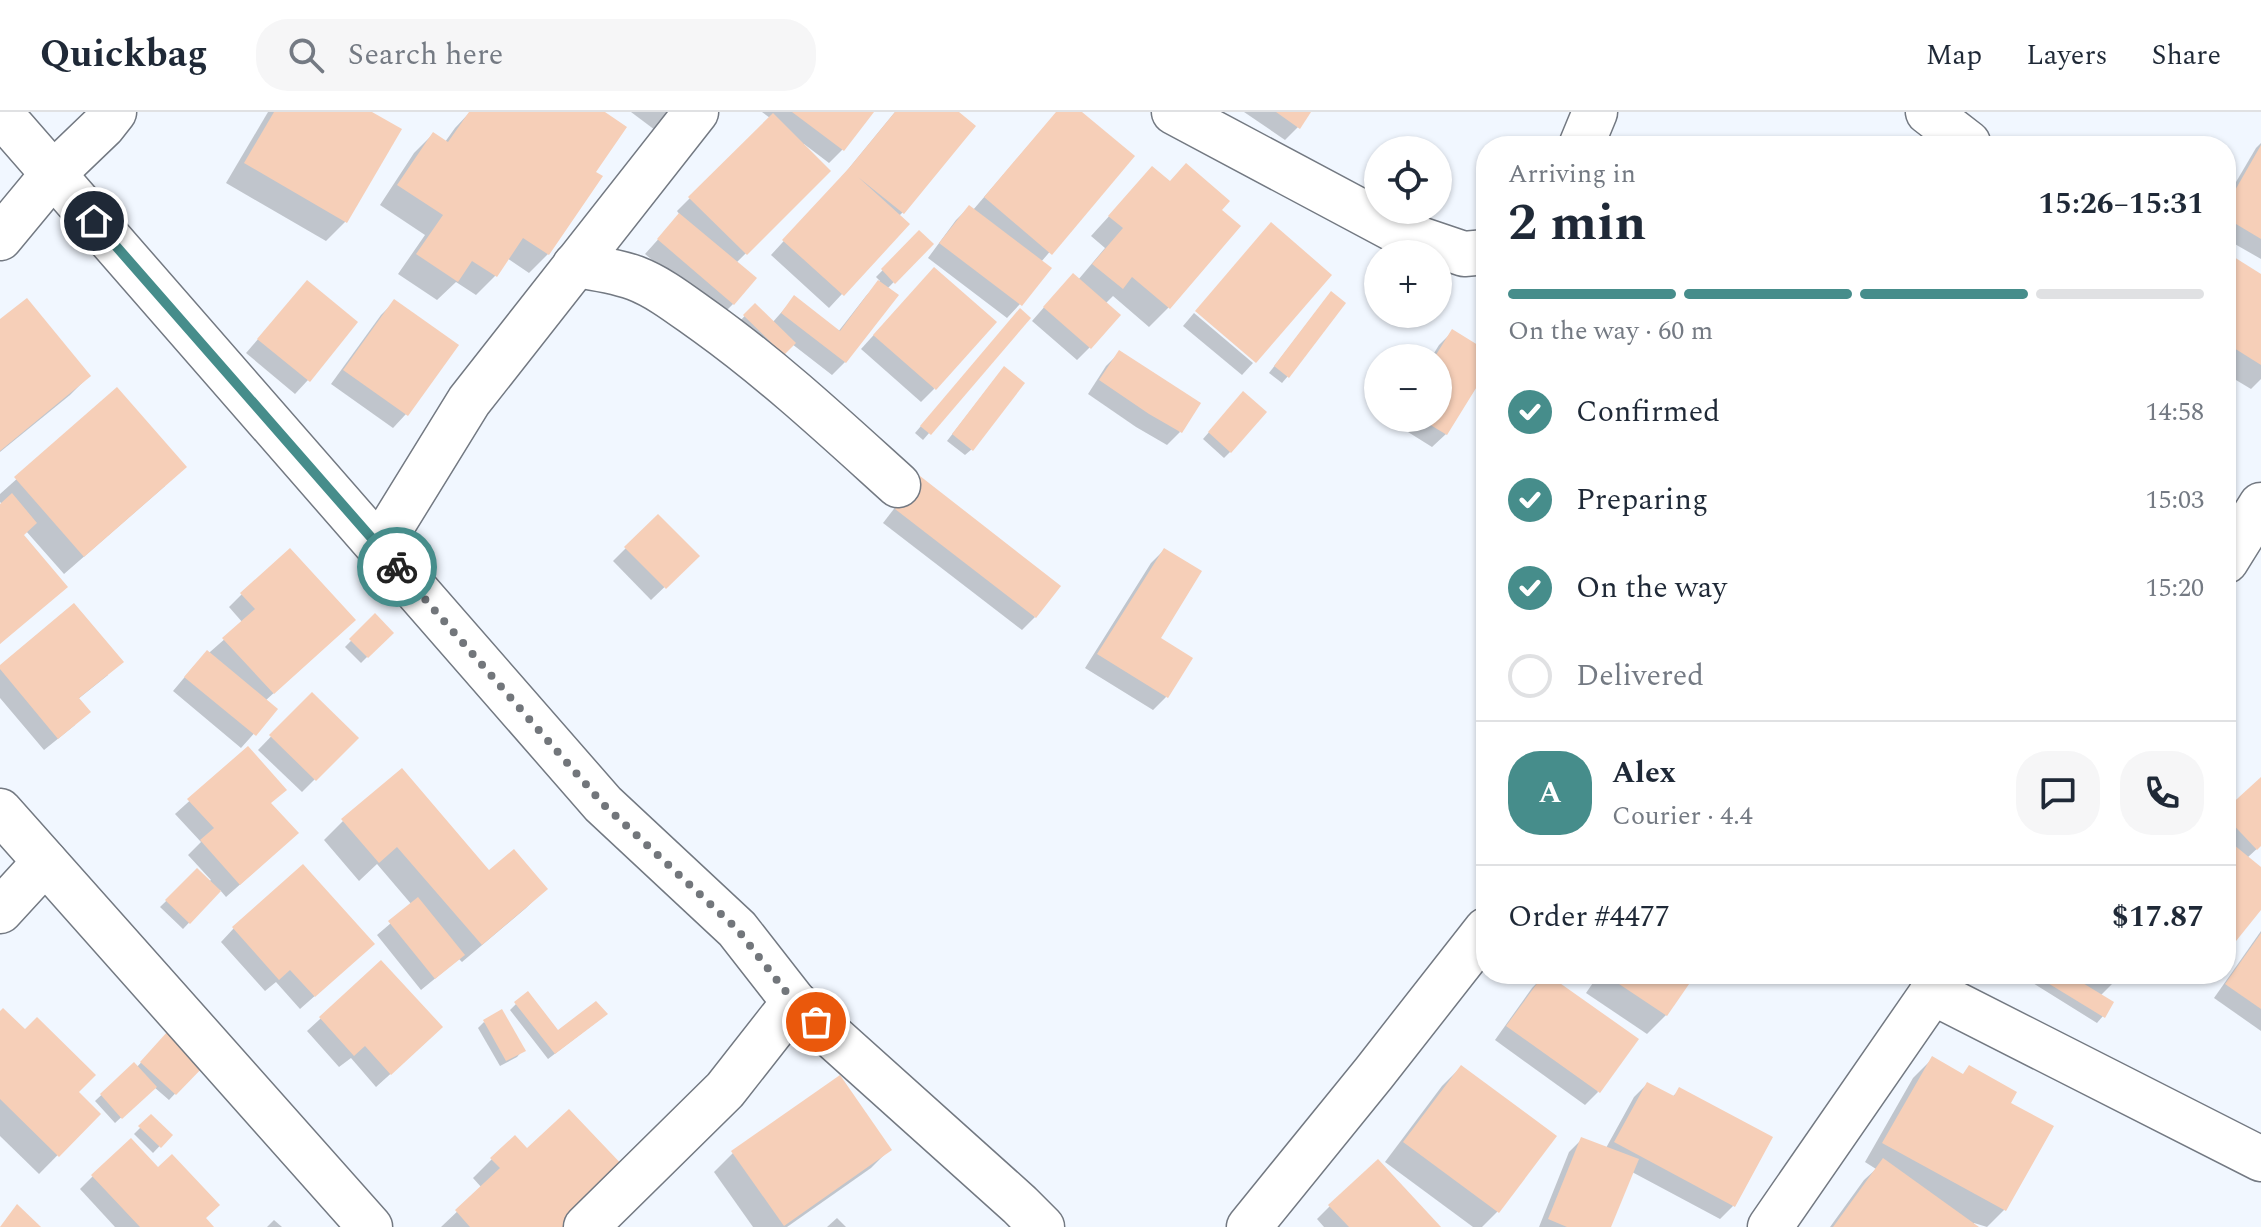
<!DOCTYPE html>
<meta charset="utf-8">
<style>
body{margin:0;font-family:Spectral,serif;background:#f6f6f7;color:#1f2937;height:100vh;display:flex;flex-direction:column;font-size:30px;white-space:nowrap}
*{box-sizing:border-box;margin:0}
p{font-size:26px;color:#747a83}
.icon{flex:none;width:44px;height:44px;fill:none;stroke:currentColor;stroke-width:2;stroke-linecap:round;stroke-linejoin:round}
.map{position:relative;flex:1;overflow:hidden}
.sheet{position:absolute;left:1476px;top:24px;width:760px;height:848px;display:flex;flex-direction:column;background:#fff;border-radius:32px;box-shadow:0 2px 6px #0004}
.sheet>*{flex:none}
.tools{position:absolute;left:1364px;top:24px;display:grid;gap:16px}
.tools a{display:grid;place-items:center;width:88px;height:88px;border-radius:50%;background:#fff;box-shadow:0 2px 6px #0004;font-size:40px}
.pin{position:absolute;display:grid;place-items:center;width:68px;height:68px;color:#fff;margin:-34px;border:4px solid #fff;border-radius:50%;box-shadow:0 2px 8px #0007}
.courier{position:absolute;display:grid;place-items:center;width:80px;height:80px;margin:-40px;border:6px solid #468d8b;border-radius:50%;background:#fff;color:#222;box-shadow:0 2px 10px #0007}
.summary em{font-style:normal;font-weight:700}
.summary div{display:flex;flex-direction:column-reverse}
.summary{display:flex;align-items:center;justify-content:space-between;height:136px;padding:0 32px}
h1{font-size:52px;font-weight:700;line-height:60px}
.bar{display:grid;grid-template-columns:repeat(4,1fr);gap:12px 8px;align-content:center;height:96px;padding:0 32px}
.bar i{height:10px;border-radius:6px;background:#e0e1e3}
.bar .active{background:#468d8b}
.bar p{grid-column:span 4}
.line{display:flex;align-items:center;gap:20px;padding:0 32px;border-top:2px solid #e0e1e3}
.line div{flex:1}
.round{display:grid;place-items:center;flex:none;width:84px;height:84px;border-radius:32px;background:#f6f6f7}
ol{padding:0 32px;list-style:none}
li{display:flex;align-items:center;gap:24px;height:88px}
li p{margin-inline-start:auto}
li .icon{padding:8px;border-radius:50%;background:#468d8b;color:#fff;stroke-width:4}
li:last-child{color:#747a83}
li i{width:44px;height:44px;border:4px solid #e0e1e3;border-radius:50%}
header{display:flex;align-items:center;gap:48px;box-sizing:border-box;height:112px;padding:0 40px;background:#fff;border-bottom:2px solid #e0e1e3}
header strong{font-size:38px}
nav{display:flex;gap:44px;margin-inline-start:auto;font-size:28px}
.search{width:560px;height:72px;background:#f6f6f7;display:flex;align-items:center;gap:20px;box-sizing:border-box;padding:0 28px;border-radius:32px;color:#747a83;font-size:30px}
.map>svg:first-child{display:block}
</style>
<header>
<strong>Quickbag</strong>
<div class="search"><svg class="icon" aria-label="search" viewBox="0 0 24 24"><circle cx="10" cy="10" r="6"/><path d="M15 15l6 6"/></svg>Search here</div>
<nav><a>Map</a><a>Layers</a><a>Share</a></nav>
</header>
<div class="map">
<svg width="2261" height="1115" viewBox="0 0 2261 1115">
<rect width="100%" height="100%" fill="#f1f7ff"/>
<g fill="#0003">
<polygon points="268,0 368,0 345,110 326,129 226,71"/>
<polygon points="470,0 601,0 548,142 529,161 507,146 495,164 476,183 456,170 437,188 398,162 425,123 380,93 414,41 433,22 445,30 455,16"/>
<polygon points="631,0 685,0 663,24"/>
<polygon points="762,0 871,0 842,38 829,51 804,32 802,34 828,60 736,151 733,192 720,205 645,142 680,103 677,99 770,6"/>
<polygon points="895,0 956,0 903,100 899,104 907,112 829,196 771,143 836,72"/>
<polygon points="1057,0 1079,0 1132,44 1041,150 1020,192 1007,206 928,146 956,108 969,95 973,98"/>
<polygon points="1244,0 1309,0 1298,15 1285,28"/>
<polygon points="2261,31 2261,147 2226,127 2226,87 2256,36"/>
<polygon points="1152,57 1169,70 1238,114 1168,196 1149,215 1113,184 1105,192 1090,235 1077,248 1032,209 1060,177 1078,168 1105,136 1091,124"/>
<polygon points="919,121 931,132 887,177 845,250 832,263 792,232 776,248 739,210 755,193 772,211 794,186 838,220 866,184 880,169 876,165"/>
<polygon points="2226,143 2261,164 2261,267 2251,277 2226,262"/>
<polygon points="307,171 308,268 295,282 246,241"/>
<polygon points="921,171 934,277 921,290 861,237"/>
<polygon points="1325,188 1288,264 1282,271 1269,261"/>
<polygon points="394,190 406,302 393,316 331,272 381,203"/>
<polygon points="1194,201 1253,251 1242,263 1183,214"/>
<polygon points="1014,205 1029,206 923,328 915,321"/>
<polygon points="0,210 89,264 70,283 0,340"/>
<polygon points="1452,220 1486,240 1486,256 1446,322 1432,335 1392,310 1394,306 1438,306 1438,246 1431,246 1439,233"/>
<polygon points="1119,241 1180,320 1167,333 1136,315 1088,282 1106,254"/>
<polygon points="998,263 972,337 965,343 947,329"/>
<polygon points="116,278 165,374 64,462 26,419 22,424 0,532 0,394 2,392 0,390 0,382"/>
<polygon points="1237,288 1230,340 1224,346 1203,327"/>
<polygon points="907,380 1035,505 1022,518 883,411"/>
<polygon points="658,404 697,444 651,488 613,449"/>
<polygon points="1164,438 1158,527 1166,585 1153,598 1085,556 1151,451"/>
<polygon points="242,482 340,521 265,589 275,598 241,636 173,579 194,554 243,511 229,495"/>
<polygon points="375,504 391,521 361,551 345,535"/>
<polygon points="0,555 108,563 78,587 75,613 44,638 0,586"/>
<polygon points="312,582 356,626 302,680 258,638"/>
<polygon points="247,637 269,692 283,734 226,785 220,778 183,817 160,795 197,759 208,770 211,768 188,743 201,730 175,702"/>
<polygon points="2261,668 2261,733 2247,746 2261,757 2261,794 2226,837 2226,699"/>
<polygon points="343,709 489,760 545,777 526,796 462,850 459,847 421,878 377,823 412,793 377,752 359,769 324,728"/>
<polygon points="234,816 359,845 300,897 276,870 265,879 221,830"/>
<polygon points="2261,819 2261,919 2214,886"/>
<polygon points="381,851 428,928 376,975 351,946 339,955 307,919"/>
<polygon points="1599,862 1693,862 1666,903 1647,922 1586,881"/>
<polygon points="2036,862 2118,862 2112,872 2100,884 2103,904 2097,911 2031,870"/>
<polygon points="1545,863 1598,980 1585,993 1495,928 1532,876"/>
<polygon points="516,892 558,921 599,908 548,947 510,898"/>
<polygon points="0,902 98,1002 39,1062 0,1024"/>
<polygon points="484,910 523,938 517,945 500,954 478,916"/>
<polygon points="168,921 203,952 169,988 154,975 115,1011 95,989 133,953 136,956"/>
<polygon points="1932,947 2008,991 2004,1098 1987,1115 1974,1111 1973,1113 1976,1115 1830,1115 1864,1068 1876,1057 1865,1050 1913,966"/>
<polygon points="1461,955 1554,1024 1497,1100 1482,1115 1473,1115 1385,1050 1442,974"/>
<polygon points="1647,972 1672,985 1680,978 1733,1094 1720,1107 1632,1060 1609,1115 1539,1115 1569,1040 1582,1027 1606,1036 1634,985"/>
<polygon points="151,1005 170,1023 153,1041 134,1022"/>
<polygon points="890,1037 871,1056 787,1115 753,1115 714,1060 733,1041"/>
<polygon points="492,1047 564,1115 441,1115 482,1076 473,1066"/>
<polygon points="93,1064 203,1107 211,1115 115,1115 80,1077"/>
<polygon points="1330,1094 1438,1115 1324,1115 1317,1107"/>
<polygon points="837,1106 846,1115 827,1115"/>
<polygon points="274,1108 282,1115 267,1115"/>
</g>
<g fill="#f6cfb8">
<polygon points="274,0 372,0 402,17 347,111 244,51"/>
<polygon points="469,0 605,0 627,15 596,60 603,64 549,143 523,126 497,165 472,149 458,170 416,142 443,103 397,73 433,20 448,30"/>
<polygon points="792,0 874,0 844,39"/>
<polygon points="895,0 959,0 976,14 904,102 858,65 910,112 844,184 782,128 849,56"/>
<polygon points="1056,0 1082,0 1135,44 1052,143 984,85"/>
<polygon points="1276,0 1311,0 1300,17"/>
<polygon points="773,1 831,59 747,143 688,85"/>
<polygon points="2261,33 2261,127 2226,106 2226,94"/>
<polygon points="1186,51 1230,89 1222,98 1241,114 1170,197 1132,165 1123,177 1092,152 1123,116 1108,104 1152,54 1170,69"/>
<polygon points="969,93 1052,156 1022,194 939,131"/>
<polygon points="679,101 757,166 734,193 657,127"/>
<polygon points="1271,110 1332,163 1256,251 1195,199"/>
<polygon points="919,118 934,132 895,172 881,157"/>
<polygon points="2226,140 2261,162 2261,253 2226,231"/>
<polygon points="934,155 997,210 936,278 873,223"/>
<polygon points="1073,161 1121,203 1091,237 1043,195"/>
<polygon points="307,168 358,210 310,270 257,227"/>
<polygon points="878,168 899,183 846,251 781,201 794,183 840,219"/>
<polygon points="1331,179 1346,191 1289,266 1274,254"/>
<polygon points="27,186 91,264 0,339 0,207"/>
<polygon points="394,187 459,233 408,304 343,258"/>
<polygon points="755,191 796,231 784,243 743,203"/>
<polygon points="1020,196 1031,206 931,323 920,314"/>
<polygon points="1452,217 1486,238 1486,260 1447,323 1419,306 1438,306 1438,246 1434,246"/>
<polygon points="1119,238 1201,291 1182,321 1149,302 1099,268"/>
<polygon points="1004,254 1025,271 973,339 952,322"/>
<polygon points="117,275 187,355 84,445 14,365"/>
<polygon points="1243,279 1267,300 1231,341 1208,320"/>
<polygon points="920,364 1061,474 1036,506 895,397"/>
<polygon points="12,381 37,411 24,423 68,475 0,532 0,392"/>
<polygon points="658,402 700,444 666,477 624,435"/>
<polygon points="290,436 356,508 274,582 222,526 255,497 240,481"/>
<polygon points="1164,436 1202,459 1161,526 1193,546 1168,586 1097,542"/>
<polygon points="74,491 124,550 79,586 91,600 58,627 0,557 0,553"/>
<polygon points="375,501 394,521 368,546 349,527"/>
<polygon points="207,538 278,597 256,624 184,565"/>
<polygon points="312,580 359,626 316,669 269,623"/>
<polygon points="248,634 287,678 271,691 299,721 240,773 200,728 214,716 187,687"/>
<polygon points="402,656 489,758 514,737 548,777 482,833 397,735 379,751 341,707"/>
<polygon points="2261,665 2261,734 2257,738 2226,705 2226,697"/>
<polygon points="2228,728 2261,755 2261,798 2228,839 2226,837 2226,730"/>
<polygon points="303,752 375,832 315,885 290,858 279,868 232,815"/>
<polygon points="197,756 221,779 190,812 165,788"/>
<polygon points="418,785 465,843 435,867 388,809"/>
<polygon points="2261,821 2261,897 2225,872"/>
<polygon points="381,848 443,915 391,963 365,934 354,944 319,905"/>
<polygon points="1544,862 1547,862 1639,927 1600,981 1506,914"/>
<polygon points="1604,862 1696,862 1667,904"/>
<polygon points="2033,862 2068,862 2114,890 2105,906"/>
<polygon points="528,879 558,918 596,889 608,902 555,942 514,890"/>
<polygon points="3,896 25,917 37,905 96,963 79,980 101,1002 59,1045 0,987 0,899"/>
<polygon points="502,897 526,939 506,949 483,908"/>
<polygon points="168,919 206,952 176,983 140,950"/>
<polygon points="1932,944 1963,962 1969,953 2017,980 2011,991 2054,1014 2006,1099 1882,1031"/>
<polygon points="134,950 157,975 122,1007 100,982"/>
<polygon points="1461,953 1557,1024 1499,1101 1403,1030"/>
<polygon points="840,963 892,1038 784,1114 731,1039"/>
<polygon points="1647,970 1674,984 1679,975 1773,1025 1735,1095 1614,1030"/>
<polygon points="569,997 627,1058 565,1115 470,1115 455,1098 500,1056 490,1046 515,1023 527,1036"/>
<polygon points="151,1002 173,1023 161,1036 138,1014"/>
<polygon points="1581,1025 1639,1047 1611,1115 1567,1115 1548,1107"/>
<polygon points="131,1026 158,1055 172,1042 220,1093 206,1106 214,1115 140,1115 91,1063"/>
<polygon points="1883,1046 1979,1115 1833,1115"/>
<polygon points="1378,1047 1441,1115 1349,1115 1328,1093"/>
<polygon points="17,1092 41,1115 0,1115"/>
</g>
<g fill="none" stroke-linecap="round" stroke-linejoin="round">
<g stroke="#737982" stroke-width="47">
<g id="street">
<polyline points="1174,0 1399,120 1464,142 1486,140"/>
<polyline points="1928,0 1968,31"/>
<polyline points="0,5 13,16 603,692 737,817 794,890 1020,1093 1042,1115"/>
<polyline points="1581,34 1595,0"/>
<polyline points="0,126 53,62 103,14 114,0"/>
<path d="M575 153C596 156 615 159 635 166 661 176 684 195 707 211 775 260 836 317 898 373"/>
<polyline points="379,435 469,289 696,0"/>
<polyline points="2226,449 2261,393"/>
<polyline points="0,699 370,1115"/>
<polyline points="0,799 45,750"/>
<polyline points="1932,880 2261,1047"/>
<polyline points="586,1115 725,978 794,890"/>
<polyline points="1249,1115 1374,961 1486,818"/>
<polyline points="1770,1115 1945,862"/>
</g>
</g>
<use href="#street" stroke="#fff" stroke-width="44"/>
</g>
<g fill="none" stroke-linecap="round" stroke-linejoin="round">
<polyline stroke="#72767b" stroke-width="8" stroke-dasharray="0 14.4" points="397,455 603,692 737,817 794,890 816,910"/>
<polyline stroke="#468d8b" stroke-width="10" points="94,109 397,455"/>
</g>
</svg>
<div class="tools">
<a><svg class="icon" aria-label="locate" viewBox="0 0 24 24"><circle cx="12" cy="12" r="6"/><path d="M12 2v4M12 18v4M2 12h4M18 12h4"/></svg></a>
<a>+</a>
<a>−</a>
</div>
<div class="pin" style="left:816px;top:910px;background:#ea580c"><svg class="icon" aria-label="bag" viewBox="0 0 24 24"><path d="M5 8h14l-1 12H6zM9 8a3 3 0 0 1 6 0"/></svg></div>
<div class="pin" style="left:94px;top:109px;background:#1f2937"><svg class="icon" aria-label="home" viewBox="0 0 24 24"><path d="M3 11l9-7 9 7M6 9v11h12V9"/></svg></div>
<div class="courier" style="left:397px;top:455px"><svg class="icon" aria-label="bike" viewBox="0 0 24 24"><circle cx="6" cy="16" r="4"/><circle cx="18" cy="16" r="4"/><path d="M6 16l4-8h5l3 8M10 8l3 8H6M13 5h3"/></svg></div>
<section class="sheet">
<div class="summary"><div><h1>2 min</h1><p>Arriving in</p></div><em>15:26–15:31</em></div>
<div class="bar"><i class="active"></i><i class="active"></i><i class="active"></i><i></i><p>On the way · 60 m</p></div>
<ol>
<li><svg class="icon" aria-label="check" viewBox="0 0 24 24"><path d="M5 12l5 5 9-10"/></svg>Confirmed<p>14:58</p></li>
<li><svg class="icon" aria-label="check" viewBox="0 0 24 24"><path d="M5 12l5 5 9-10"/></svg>Preparing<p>15:03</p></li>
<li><svg class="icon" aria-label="check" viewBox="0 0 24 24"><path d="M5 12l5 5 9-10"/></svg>On the way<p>15:20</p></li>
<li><i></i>Delivered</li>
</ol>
<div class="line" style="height:144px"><b class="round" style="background:#468d8b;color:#fff">A</b><div><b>Alex</b><p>Courier · 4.4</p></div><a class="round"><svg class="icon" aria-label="chat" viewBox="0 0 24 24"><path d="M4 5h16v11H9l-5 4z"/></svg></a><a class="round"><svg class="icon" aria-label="phone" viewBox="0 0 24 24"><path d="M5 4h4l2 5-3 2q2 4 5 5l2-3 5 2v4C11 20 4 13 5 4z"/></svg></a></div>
<div class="line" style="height:104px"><div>Order #4477</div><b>$17.87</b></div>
</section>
</div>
